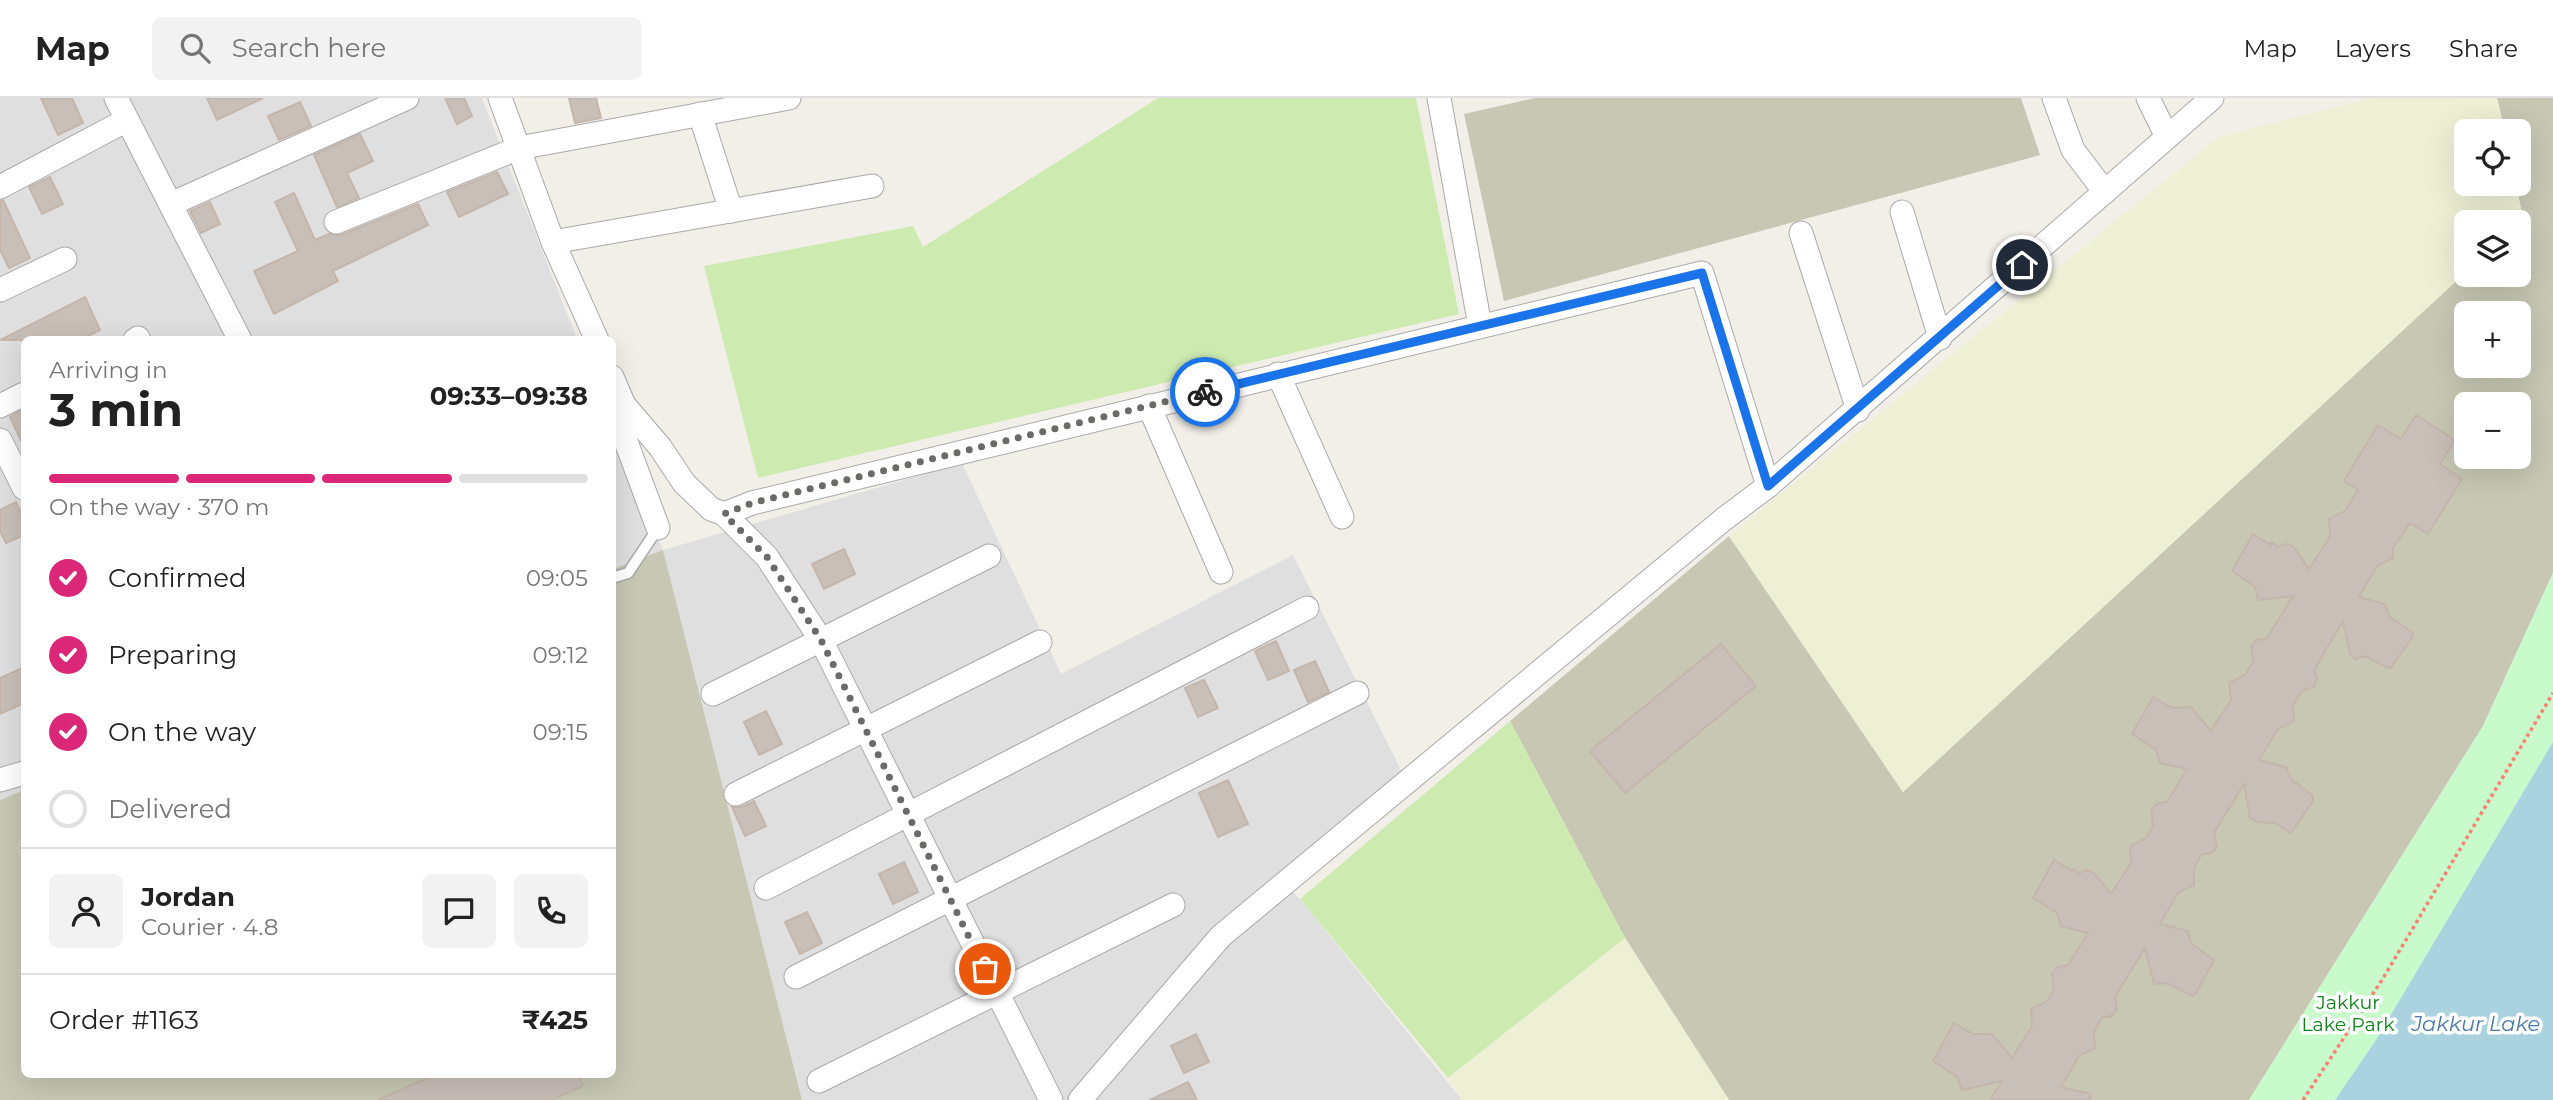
<!DOCTYPE html>
<meta charset="utf-8">
<style>
body{margin:0;font-family:Montserrat,sans-serif;background:#f2f2f2;color:#222;height:100vh;display:flex;flex-direction:column;font-size:26px;white-space:nowrap}
*{box-sizing:border-box;margin:0}
p{font-size:23px;color:#767676}
.icon{flex:none;width:38px;height:38px;fill:none;stroke:currentColor;stroke-width:2;stroke-linecap:round;stroke-linejoin:round}
.map{position:relative;flex:1;overflow:hidden}
.side{position:absolute;left:21px;top:238px;width:595px;height:742px;display:flex;flex-direction:column;background:#fff;border-radius:10px;box-shadow:0 7px 28px #0002}
.side>*{flex:none}
.buttons{position:absolute;left:2454px;top:21px;display:grid;gap:14px}
.buttons a{display:grid;place-items:center;width:77px;height:77px;border-radius:10px;background:#fff;box-shadow:0 7px 28px #0002;font-size:35px}
.pin{position:absolute;display:grid;place-items:center;width:60px;height:60px;color:#fff;margin:-30px;border:4px solid #fff;border-radius:50%;box-shadow:0 2px 7px #0007}
.courier{position:absolute;display:grid;place-items:center;width:70px;height:70px;margin:-35px;border:5px solid #1a73e8;border-radius:50%;background:#fff;color:#222;box-shadow:0 2px 9px #0007}
.head em{font-style:normal;font-weight:700}
.head div{display:flex;flex-direction:column-reverse}
.head{display:flex;align-items:center;justify-content:space-between;height:119px;padding:0 28px}
h1{font-size:46px;font-weight:700;line-height:52px}
.bar{display:grid;grid-template-columns:repeat(4,1fr);gap:10px 7px;align-content:center;height:84px;padding:0 28px}
.bar i{height:9px;border-radius:5px;background:#e0e0e0}
.bar .active{background:#db2777}
.bar p{grid-column:span 4}
.line{display:flex;align-items:center;gap:18px;padding:0 28px;border-top:2px solid #e0e0e0}
.line div{flex:1}
.round{display:grid;place-items:center;flex:none;width:74px;height:74px;border-radius:10px;background:#f2f2f2}
ol{padding:0 28px;list-style:none}
li{display:flex;align-items:center;gap:21px;height:77px}
li p{margin-inline-start:auto}
li .icon{padding:7px;border-radius:50%;background:#db2777;color:#fff;stroke-width:4}
li:last-child{color:#767676}
li i{width:38px;height:38px;border:4px solid #e0e0e0;border-radius:50%}
header{display:flex;align-items:center;gap:42px;box-sizing:border-box;height:98px;padding:0 35px;background:#fff;border-bottom:2px solid #e0e0e0}
header strong{font-size:33px}
nav{display:flex;gap:38px;margin-inline-start:auto;font-size:24px}
.search{width:490px;height:63px;background:#f2f2f2;display:flex;align-items:center;gap:18px;box-sizing:border-box;padding:0 24px;border-radius:10px;color:#767676;font-size:26px}
.map>svg:first-child{display:block}
</style>
<header>
<strong>Map</strong>
<div class="search"><svg class="icon" aria-label="search" viewBox="0 0 24 24"><circle cx="10" cy="10" r="6"/><path d="M15 15l6 6"/></svg>Search here</div>
<nav><a>Map</a><a>Layers</a><a>Share</a></nav>
</header>
<div class="map">
<svg width="2553" height="1002" viewBox="0 0 2553 1002">
<rect width="100%" height="100%" fill="#f2efe9"/>
<g fill="#e0dfdf">
<polygon points="0,0 482,0 577,241 24,242 24,692 0,702"/>
<polygon points="612,328 663,452 962,365 1061,576 1293,457 1402,674 1276,778 1300,801 1462,1002 802,1002 663,452 613,471"/>
</g>
<g fill="#c7c7b4" fill-rule="evenodd">
<polygon points="1535,0 2021,0 2040,57 1504,203 1464,16"/>
<path d="M2497 0H2553V475L2483 628 2249 1002H1729L1625 840 1510 623 1729 438 1903 694 2466 174V177H2518V125L2523 121 2516 86H2518V33H2505ZM2466 215H2518V268H2466ZM2466 306H2518V359H2466Z"/>
<polygon points="663,452 802,1002 0,1002 0,702 24,692 24,976 612,976 613,471"/>
</g>
<g fill="#eef0d5">
<polygon points="2372,0 2497,0 2505,33 2466,33 2466,86 2516,86 2523,121 2518,125 2466,124 2466,174 1903,694 1729,438 2218,39"/>
<polygon points="1625,840 1729,1002 1462,1002 1448,981"/>
</g>
<g fill="#cdebb0">
<polygon points="1158,0 1416,0 1459,216 758,380 704,168 913,128 923,149"/>
<polygon points="1510,623 1625,840 1448,980 1300,801"/>
</g>
<polygon fill="#c8facc" points="2553,475 2553,644 2376,942 2335,1002 2249,1002 2483,628"/>
<polygon fill="#aad3df" points="2553,644 2553,1002 2335,1002 2376,942"/>
<g fill="#c7bfb8" stroke="#c4b6ab" stroke-width="2">
<polygon points="41,0 72,0 83,25 58,37"/>
<polygon points="207,0 263,0 217,22"/>
<polygon points="445,0 464,0 472,18 457,26"/>
<polygon points="569,0 596,0 601,20 575,25"/>
<polygon points="300,4 311,28 279,42 268,18"/>
<polygon points="360,36 373,63 347,75 359,100 337,109 314,57"/>
<polygon points="497,74 508,96 459,119 447,94"/>
<polygon points="50,79 63,106 42,116 29,89"/>
<polygon points="294,95 315,142 329,136 341,137 418,106 428,127 333,173 338,183 274,216 254,173 298,153 275,104"/>
<polygon points="3,102 30,160 9,170 0,152 0,103"/>
<polygon points="210,104 220,126 201,135 190,113"/>
<polygon points="85,199 100,232 80,242 0,242"/>
<polygon points="24,311 24,349 10,319"/>
<polygon points="2416,317 2455,342 2440,366 2462,381 2428,436 2410,425 2393,450 2393,460 2377,468 2359,499 2385,506 2389,518 2413,535 2412,540 2390,571 2365,558 2356,561 2350,556 2343,523 2314,572 2317,581 2314,589 2301,593 2293,607 2294,623 2278,631 2259,662 2286,669 2291,681 2313,698 2313,703 2291,735 2275,725 2257,724 2250,720 2244,686 2214,735 2217,749 2211,755 2201,757 2194,770 2194,787 2178,795 2160,826 2188,833 2191,845 2214,862 2196,895 2192,898 2167,885 2154,886 2145,850 2115,899 2117,912 2111,918 2102,920 2094,933 2095,950 2079,958 2061,989 2091,996 2090,1002 1990,1002 2002,983 1962,992 1957,979 1933,963 1954,925 1973,936 1992,936 2012,960 2032,928 2031,911 2047,903 2054,891 2052,875 2058,869 2068,867 2088,835 2061,828 2057,815 2033,800 2054,762 2072,773 2074,771 2079,775 2087,772 2094,775 2111,796 2131,765 2130,748 2146,740 2153,728 2151,712 2158,705 2167,704 2187,671 2160,665 2156,652 2132,636 2153,599 2172,610 2191,609 2211,633 2231,602 2229,585 2245,577 2253,564 2251,548 2257,542 2267,540 2293,498 2258,502 2255,489 2232,473 2253,436 2271,447 2272,444 2278,449 2286,446 2293,448 2309,471 2330,439 2329,421 2345,413 2358,392 2344,383 2378,327 2401,341"/>
<polygon points="16,404 24,422 24,437 6,445 0,433 0,412"/>
<polygon points="844,451 855,476 824,491 812,466"/>
<polygon points="1276,543 1289,573 1268,582 1255,553"/>
<polygon points="1721,546 1756,588 1625,695 1590,653"/>
<polygon points="1315,563 1329,594 1308,604 1294,572"/>
<polygon points="24,569 24,605 0,616 0,580"/>
<polygon points="1204,582 1218,610 1198,619 1185,590"/>
<polygon points="766,613 782,646 759,657 744,624"/>
<polygon points="1228,682 1248,726 1218,739 1199,695"/>
<polygon points="754,703 766,728 745,738 732,709 742,709"/>
<polygon points="904,764 918,794 893,806 879,776"/>
<polygon points="807,814 822,845 800,856 785,824"/>
<polygon points="1196,936 1209,964 1184,975 1171,948"/>
<polygon points="436,976 578,976 583,988 551,1002 378,1002"/>
<polygon points="1188,984 1197,1002 1150,1002"/>
</g>
<g fill="none" stroke-linecap="round" stroke-linejoin="round">
<g stroke="#a9a9a9" stroke-width="13">
<polyline id="service" points="612,480 628,475 658,430"/>
</g>
<g stroke="#a9a9a9" stroke-width="25">
<g id="minor">
<polyline points="116,0 240,242"/>
<polyline points="500,0 553,144 597,242"/>
<polyline points="1439,0 1480,228"/>
<polyline points="2054,0 2073,52 2105,94"/>
<polyline points="2148,0 2167,39"/>
<polyline points="700,16 731,113"/>
<polyline points="0,89 127,22"/>
<polyline points="171,106 407,0"/>
<polyline points="1902,114 1940,240"/>
<polyline points="336,124 519,50 789,0"/>
<polyline points="1801,135 1858,312"/>
<polyline points="553,144 872,88"/>
<polyline points="0,192 65,161"/>
<polyline points="135,242 138,240"/>
<polyline points="1278,276 1342,419"/>
<polyline points="612,279 624,307 660,349 684,385 711,411 724,416 767,459 821,542 1051,1002"/>
<polyline points="624,307 625,341 658,430"/>
<polyline points="0,308 24,296"/>
<polyline points="1149,308 1221,474"/>
<polyline points="0,342 24,390"/>
<polyline points="724,416 752,405 1702,175 1768,388"/>
<polyline points="713,596 989,458"/>
<polyline points="0,682 24,675"/>
<polyline points="736,696 1040,544"/>
<polyline points="766,790 1307,510"/>
<polyline points="796,879 1357,595"/>
<polyline points="819,983 1173,807"/>
<polyline points="1080,1002 1221,838 1724,421 1768,388 2212,0"/>
</g>
</g>
<polyline stroke="#fa8072" stroke-width="3.5" stroke-dasharray="3.5 3.5" stroke-linecap="butt" points="2303,1002 2382,882 2553,595"/>
<use href="#service" stroke="#fff" stroke-width="10"/>
<use href="#minor" stroke="#fff" stroke-width="23"/>
</g>
<g fill="none" stroke-linecap="round" stroke-linejoin="round">
<polyline stroke="#6b6a68" stroke-width="7" stroke-dasharray="0 12.6" points="985,871 821,542 767,459 724,416 752,405 1205,294"/>
<polyline stroke="#1a73e8" stroke-width="9" points="1205,294 1702,175 1768,388 2022,167"/>
</g>
<g text-anchor="middle" dominant-baseline="central" stroke-width="7" stroke-linejoin="round" paint-order="stroke">
<g font-size="19" fill="#0c8416" stroke="#fff">
<text x="2348" y="904">Jakkur<tspan x="2348" dy="22">Lake Park</tspan></text>
</g>
<g font-size="21" font-style="italic" fill="#4a7aab" stroke="#fff">
<text x="2476" y="925">Jakkur Lake</text>
</g>
</g>
</svg>
<div class="buttons">
<a><svg class="icon" aria-label="locate" viewBox="0 0 24 24"><circle cx="12" cy="12" r="6"/><path d="M12 2v4M12 18v4M2 12h4M18 12h4"/></svg></a>
<a><svg class="icon" aria-label="layers" viewBox="0 0 24 24"><path d="M12 4l9 5-9 5-9-5zM3 14l9 5 9-5"/></svg></a>
<a>+</a>
<a>−</a>
</div>
<div class="pin" style="left:985px;top:871px;background:#ea580c"><svg class="icon" aria-label="bag" viewBox="0 0 24 24"><path d="M5 8h14l-1 12H6zM9 8a3 3 0 0 1 6 0"/></svg></div>
<div class="pin" style="left:2022px;top:167px;background:#1f2937"><svg class="icon" aria-label="home" viewBox="0 0 24 24"><path d="M3 11l9-7 9 7M6 9v11h12V9"/></svg></div>
<div class="courier" style="left:1205px;top:294px"><svg class="icon" aria-label="bike" viewBox="0 0 24 24"><circle cx="6" cy="16" r="4"/><circle cx="18" cy="16" r="4"/><path d="M6 16l4-8h5l3 8M10 8l3 8H6M13 5h3"/></svg></div>
<section class="side">
<div class="head"><div><h1>3 min</h1><p>Arriving in</p></div><em>09:33–09:38</em></div>
<div class="bar"><i class="active"></i><i class="active"></i><i class="active"></i><i></i><p>On the way · 370 m</p></div>
<ol>
<li><svg class="icon" aria-label="check" viewBox="0 0 24 24"><path d="M5 12l5 5 9-10"/></svg>Confirmed<p>09:05</p></li>
<li><svg class="icon" aria-label="check" viewBox="0 0 24 24"><path d="M5 12l5 5 9-10"/></svg>Preparing<p>09:12</p></li>
<li><svg class="icon" aria-label="check" viewBox="0 0 24 24"><path d="M5 12l5 5 9-10"/></svg>On the way<p>09:15</p></li>
<li><i></i>Delivered</li>
</ol>
<div class="line" style="height:126px"><a class="round"><svg class="icon" aria-label="person" viewBox="0 0 24 24"><circle cx="12" cy="8" r="4"/><path d="M4 21q1-7 8-7t8 7"/></svg></a><div><b>Jordan</b><p>Courier · 4.8</p></div><a class="round"><svg class="icon" aria-label="chat" viewBox="0 0 24 24"><path d="M4 5h16v11H9l-5 4z"/></svg></a><a class="round"><svg class="icon" aria-label="phone" viewBox="0 0 24 24"><path d="M5 4h4l2 5-3 2q2 4 5 5l2-3 5 2v4C11 20 4 13 5 4z"/></svg></a></div>
<div class="line" style="height:91px"><div>Order #1163</div><b>₹425</b></div>
</section>
</div>
